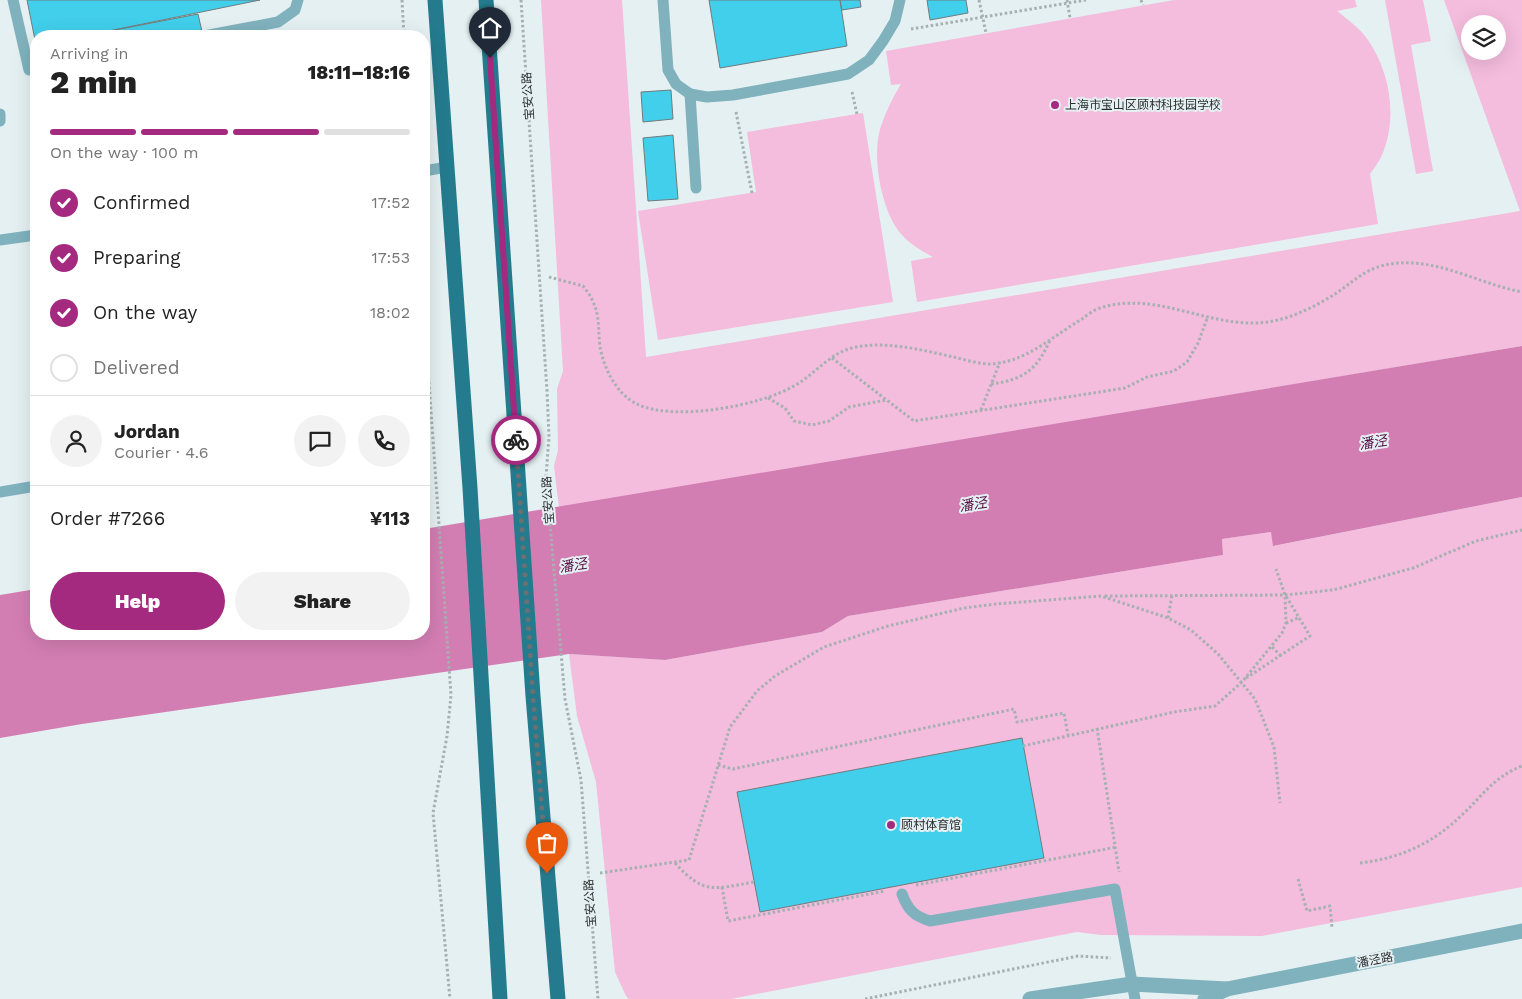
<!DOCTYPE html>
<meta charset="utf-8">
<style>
body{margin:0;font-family:"Work Sans","Noto Sans SC",sans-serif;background:#f2f2f2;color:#222;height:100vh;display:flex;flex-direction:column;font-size:19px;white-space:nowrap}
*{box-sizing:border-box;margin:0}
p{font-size:16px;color:#767676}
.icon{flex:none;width:28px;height:28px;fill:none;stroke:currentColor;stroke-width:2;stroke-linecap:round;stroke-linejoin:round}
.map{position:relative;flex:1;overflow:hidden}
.drawer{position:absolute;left:30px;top:30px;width:400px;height:610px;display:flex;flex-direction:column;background:#fff;border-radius:20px;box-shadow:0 5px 20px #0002}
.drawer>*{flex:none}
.buttons{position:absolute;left:1461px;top:15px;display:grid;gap:10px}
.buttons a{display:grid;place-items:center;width:45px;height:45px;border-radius:50%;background:#fff;box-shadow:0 5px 20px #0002;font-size:25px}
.pin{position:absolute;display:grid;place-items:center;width:42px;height:42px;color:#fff;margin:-51px -21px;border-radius:50% 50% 50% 0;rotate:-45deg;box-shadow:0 0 5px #0007}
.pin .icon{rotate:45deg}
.courier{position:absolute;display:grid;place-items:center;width:50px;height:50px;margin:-25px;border:4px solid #a42a80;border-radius:50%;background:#fff;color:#222;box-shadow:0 1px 6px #0007}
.head em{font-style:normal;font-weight:800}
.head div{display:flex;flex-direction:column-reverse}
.head{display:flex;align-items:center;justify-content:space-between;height:85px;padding:0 20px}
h1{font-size:32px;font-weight:800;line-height:38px}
.bar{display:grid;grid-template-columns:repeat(4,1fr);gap:8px 5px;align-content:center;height:60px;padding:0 20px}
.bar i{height:6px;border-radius:4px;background:#e0e0e0}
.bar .on{background:#a42a80}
.bar p{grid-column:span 4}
.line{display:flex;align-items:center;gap:12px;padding:0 20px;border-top:1px solid #e0e0e0}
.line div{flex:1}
.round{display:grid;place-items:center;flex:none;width:52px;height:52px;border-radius:26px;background:#f2f2f2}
ol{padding:0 20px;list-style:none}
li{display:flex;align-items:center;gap:15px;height:55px}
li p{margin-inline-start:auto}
li .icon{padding:5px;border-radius:50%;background:#a42a80;color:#fff;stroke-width:4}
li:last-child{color:#767676}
li i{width:28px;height:28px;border:2px solid #e0e0e0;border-radius:50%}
.cta{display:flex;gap:10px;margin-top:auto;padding:10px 20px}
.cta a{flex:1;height:58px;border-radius:30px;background:#a42a80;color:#fff;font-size:20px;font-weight:800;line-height:58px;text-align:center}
.cta a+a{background:#f2f2f2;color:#222}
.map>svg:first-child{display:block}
</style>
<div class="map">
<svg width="1522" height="999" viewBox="0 0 1522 999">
<rect width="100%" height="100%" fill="#e5f0f2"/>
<g fill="#f4bcdd" fill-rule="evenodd">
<path d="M541 0H622L646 357 1520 211 1444 0H1522V346L559 508 554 466 558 450 557 389 563 371ZM1470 24H1498V51H1470Z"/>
<path d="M1174 0H1355L1357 7 1337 11C1348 20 1360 28 1368 40 1390 72 1398 118 1382 155 1379 162 1374 168 1370 174L1378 224 917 302 911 261 933 257C922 251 911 245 902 235 881 212 871 155 881 126 886 111 893 97 901 84L891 85 886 51Z"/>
<polygon points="1385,0 1423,0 1431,41 1411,45 1433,171 1416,174"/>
<polygon points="863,113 893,302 658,340 638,211 756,192 747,132"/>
<polygon points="1522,497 1522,887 1262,936 1101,935 1077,932 731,999 629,999 626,996 615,972 596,782 577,716 569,654 665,660 822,632 848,616 1223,555 1222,539 1272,532 1274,546"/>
</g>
<polygon fill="#d37eb3" points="1522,346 1522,497 1273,546 1271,532 1222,539 1223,555 848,616 822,632 665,660 569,654 82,724 0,738 0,595 36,589 36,634 424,634 424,529"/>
<g fill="#41cfeb" stroke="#717b7d">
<polygon points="27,0 260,0 84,36 36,36 36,45"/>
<polygon points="709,0 840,0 847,46 720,68"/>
<polygon points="840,0 860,0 861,7 842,10"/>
<polygon points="927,0 966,0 968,13 930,20"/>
<polygon points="198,14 203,36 84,36"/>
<polygon points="671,90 673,119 643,122 641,92"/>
<polygon points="673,135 678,199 648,201 643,138"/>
<polygon points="1022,738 1044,858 760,912 737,792"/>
</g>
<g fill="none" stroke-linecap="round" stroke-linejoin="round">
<g stroke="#a7b0b1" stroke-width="3" stroke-dasharray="2.5 2.5" stroke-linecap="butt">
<polyline points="402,0 404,36"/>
<polyline points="521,0 547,391 549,437 546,477 565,699 581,780 598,999"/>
<polyline points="979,0 986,33"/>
<polyline points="1067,0 1070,18"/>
<polyline points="1141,0 1143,5"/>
<polyline points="911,29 1086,0"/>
<polyline points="852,92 857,114"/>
<polyline points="736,112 752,193"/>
<path d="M549 277 583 286C587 291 592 298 594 304 600 318 598 332 600 347 604 368 616 394 637 404 674 422 759 406 794 386 814 375 830 353 852 348 885 340 921 350 954 357 965 360 979 364 991 364 1026 362 1053 336 1082 319 1087 315 1094 310 1100 308 1153 291 1202 324 1254 323 1283 323 1311 309 1335 294 1350 284 1363 271 1381 266 1430 253 1475 283 1522 292"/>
<polyline points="424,312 451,695 447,736 433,813 450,999"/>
<polyline points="832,358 914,421 1125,388 1147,377 1174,371 1187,362 1198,343 1208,316"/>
<path d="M991 384C1023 380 1037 370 1050 340"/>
<polyline points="768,398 785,408 794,421 812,425 829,421 849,407 886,400"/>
<polyline points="981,410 1000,362"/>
<polyline points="1105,596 1285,595 1333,590 1413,568 1476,541 1522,530"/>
<polyline points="1168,618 1172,595"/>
<polyline points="1286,623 1300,617"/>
<polyline points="1272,647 1281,656"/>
<polyline points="1246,678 1310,636 1286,596"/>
<polyline points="1097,728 1119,872"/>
<polyline points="1023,746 1174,712 1215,706 1242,682 1282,633 1286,623 1285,595 1276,569"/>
<polyline points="718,765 733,769 1014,709 1017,722 1064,713 1068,735"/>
<path d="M675 863C704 895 714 889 754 882"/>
<path d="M1360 863C1401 858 1432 844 1463 814 1484 794 1494 777 1522 766"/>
<polyline points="600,873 689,860 730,727 757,691 775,676 824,647 888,626 964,608 996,604 1101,596 1168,618 1191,630 1218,654 1255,699 1274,747 1280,803"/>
<polyline points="1298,879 1307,911 1330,906 1332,928"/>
<polyline points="916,885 1117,847"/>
<polyline points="722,887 728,921 885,891"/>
<polyline points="865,999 1078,956 1111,958"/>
</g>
<g stroke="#80b2be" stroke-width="11">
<polyline points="13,0 29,70 36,69"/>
<polyline points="663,0 668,70 676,84 690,94 707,97 733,95 848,74 869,60 883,41 895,21 900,0"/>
<polyline points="204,36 278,22 295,10 298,0"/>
<polyline points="690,94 696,188"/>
<polyline points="0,114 0,121"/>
<polyline points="424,171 447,167"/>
<polyline points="0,240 36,235"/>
<polyline points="0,492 36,486"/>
<path d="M902 894C908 910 914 916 930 921L1115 889 1135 999"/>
</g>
<g stroke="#80b2be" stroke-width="15">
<polyline points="1227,989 1522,931"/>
<polyline points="1030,999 1132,984 1227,989 1205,999"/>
</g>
<g stroke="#247b8d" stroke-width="15">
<polyline points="435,0 470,488 500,999"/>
<polyline points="486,0 533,696 558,999"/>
</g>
</g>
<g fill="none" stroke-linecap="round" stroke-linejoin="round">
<polyline stroke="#6b7173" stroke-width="5" stroke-dasharray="0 9" points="516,440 533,696 547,873"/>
<polyline stroke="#a42a80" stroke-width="6" points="490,58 516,440"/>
</g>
<g fill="#a42a80" stroke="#e5f0f2" stroke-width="2">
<circle cx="1055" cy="105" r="5"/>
<circle cx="891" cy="825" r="5"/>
</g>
<g text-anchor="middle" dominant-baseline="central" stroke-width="4" stroke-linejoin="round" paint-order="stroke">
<g font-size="12" fill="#292d2e" stroke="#e5f0f2">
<text transform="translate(528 96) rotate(-94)">宝安公路</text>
<text transform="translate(548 500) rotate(-94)">宝安公路</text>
<text transform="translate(590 903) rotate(-94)">宝安公路</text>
<text transform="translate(1375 960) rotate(-11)">潘泾路</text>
</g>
<g font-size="12" fill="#292d2e" stroke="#e5f0f2" text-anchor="start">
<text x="1065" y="105">上海市宝山区顾村科技园学校</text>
<text x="901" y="825">顾村体育馆</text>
</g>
<g font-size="14" font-style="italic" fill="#560941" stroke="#e5f0f2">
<text transform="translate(1373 442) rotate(-9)">潘泾</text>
<text transform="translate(973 504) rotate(-9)">潘泾</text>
<text transform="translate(573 565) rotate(-9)">潘泾</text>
</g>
</g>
</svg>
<div class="buttons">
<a><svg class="icon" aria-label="layers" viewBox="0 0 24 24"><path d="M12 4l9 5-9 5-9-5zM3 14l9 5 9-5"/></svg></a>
</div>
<div class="pin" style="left:547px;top:873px;background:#ea580c"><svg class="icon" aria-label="bag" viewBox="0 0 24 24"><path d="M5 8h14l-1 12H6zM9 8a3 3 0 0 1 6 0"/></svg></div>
<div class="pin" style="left:490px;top:58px;background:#1f2937"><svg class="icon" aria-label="home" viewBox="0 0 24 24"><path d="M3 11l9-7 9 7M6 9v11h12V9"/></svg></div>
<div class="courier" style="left:516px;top:440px"><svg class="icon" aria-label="bike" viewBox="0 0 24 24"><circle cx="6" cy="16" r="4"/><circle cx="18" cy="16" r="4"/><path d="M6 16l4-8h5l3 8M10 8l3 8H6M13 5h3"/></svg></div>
<section class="drawer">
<div class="head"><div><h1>2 min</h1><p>Arriving in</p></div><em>18:11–18:16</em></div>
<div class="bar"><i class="on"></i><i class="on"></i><i class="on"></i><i></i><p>On the way · 100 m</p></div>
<ol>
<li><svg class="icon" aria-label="check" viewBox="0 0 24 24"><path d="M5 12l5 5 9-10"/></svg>Confirmed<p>17:52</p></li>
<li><svg class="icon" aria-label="check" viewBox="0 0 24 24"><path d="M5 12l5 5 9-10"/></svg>Preparing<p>17:53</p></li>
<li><svg class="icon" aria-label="check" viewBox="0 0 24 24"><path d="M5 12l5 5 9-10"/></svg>On the way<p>18:02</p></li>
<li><i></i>Delivered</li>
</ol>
<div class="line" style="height:90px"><a class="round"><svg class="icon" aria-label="person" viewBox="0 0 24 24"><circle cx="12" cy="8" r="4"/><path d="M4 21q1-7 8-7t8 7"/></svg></a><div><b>Jordan</b><p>Courier · 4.6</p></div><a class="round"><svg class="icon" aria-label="chat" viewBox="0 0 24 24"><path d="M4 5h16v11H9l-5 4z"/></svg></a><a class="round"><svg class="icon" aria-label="phone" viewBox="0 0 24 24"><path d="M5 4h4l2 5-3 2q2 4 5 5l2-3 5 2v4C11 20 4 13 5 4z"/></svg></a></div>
<div class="line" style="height:65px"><div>Order #7266</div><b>¥113</b></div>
<div class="cta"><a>Help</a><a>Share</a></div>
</section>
</div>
